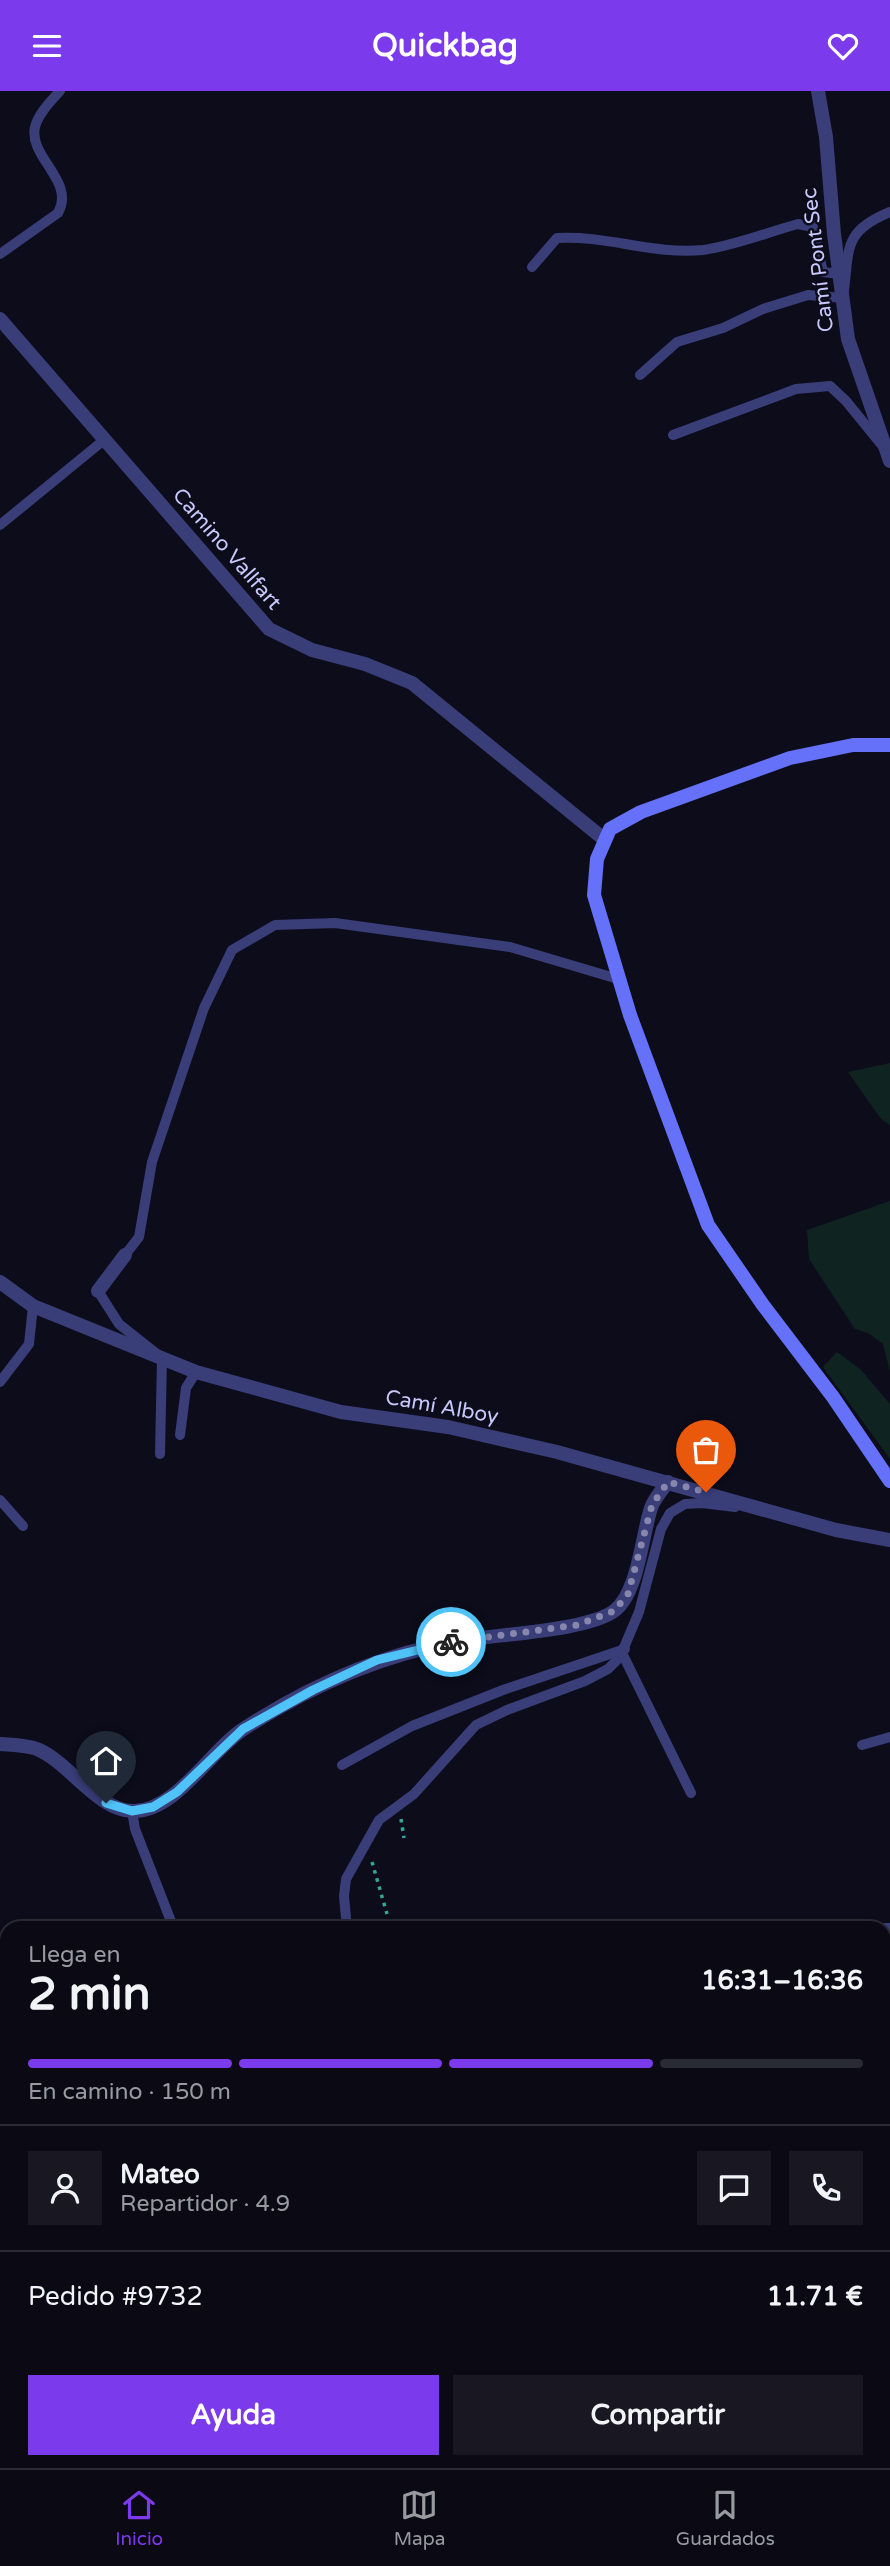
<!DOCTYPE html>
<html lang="es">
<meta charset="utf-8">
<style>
body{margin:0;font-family:"Varela Round",sans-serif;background:#181722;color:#f1f3f6;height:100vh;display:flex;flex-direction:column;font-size:26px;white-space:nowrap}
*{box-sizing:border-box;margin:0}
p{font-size:23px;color:#999aa0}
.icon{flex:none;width:38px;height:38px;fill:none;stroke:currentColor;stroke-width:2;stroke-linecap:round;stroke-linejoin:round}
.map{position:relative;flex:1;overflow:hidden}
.side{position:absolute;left:0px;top:1830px;width:891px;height:548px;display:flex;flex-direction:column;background:#0a0914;border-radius:21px 21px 0 0;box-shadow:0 4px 10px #0003,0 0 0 2px #2a2a34}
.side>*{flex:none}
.pin{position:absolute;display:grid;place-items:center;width:60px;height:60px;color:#fff;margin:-72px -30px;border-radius:50% 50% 50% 0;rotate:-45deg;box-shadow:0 0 7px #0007}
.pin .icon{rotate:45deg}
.courier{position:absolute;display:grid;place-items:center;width:70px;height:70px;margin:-35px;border:5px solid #4fc3f7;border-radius:50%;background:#fff;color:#222;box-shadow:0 2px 9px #0007}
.headline em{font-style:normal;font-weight:800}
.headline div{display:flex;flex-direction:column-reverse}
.headline{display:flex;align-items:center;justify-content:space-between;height:119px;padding:0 28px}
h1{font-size:46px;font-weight:800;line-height:52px}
.bar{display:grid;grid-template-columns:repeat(4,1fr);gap:10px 7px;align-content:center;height:84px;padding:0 28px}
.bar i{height:9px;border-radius:5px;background:#2a2a34}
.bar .selected{background:#7c3aed}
.bar p{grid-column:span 4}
.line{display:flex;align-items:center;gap:18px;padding:0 28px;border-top:2px solid #2a2a34}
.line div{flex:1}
.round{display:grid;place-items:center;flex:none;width:74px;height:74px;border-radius:0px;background:#181722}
.primary-button{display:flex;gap:14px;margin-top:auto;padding:14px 28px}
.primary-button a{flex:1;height:80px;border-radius:0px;background:#7c3aed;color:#fff;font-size:28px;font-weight:800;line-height:80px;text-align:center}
.primary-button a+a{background:#181722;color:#f1f3f6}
header{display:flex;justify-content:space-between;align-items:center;height:91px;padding:0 28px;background:#7c3aed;color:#fff;font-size:32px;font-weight:800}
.tab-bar{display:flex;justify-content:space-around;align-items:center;height:98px;border-top:2px solid #2a2a34;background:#0a0914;font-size:19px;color:#999aa0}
.tab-bar a{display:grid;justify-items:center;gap:4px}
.tab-bar .selected{color:#7c3aed}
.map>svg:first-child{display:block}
</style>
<header><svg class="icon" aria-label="menu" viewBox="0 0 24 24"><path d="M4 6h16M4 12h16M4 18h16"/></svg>Quickbag<svg class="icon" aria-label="heart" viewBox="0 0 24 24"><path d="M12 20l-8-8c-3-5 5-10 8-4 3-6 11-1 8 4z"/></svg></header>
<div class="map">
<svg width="890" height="2377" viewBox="0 0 890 2377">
<rect width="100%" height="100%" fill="#0d0c1b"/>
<g fill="#0f2421">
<polygon points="890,972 890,1034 881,1028 848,981"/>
<polygon points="890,1110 890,1281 883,1253 868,1242 855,1238 809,1168 807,1139"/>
<polygon points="837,1261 861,1279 890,1313 890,1368 823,1276"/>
</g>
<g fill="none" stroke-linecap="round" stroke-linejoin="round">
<g stroke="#32a793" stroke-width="3.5" stroke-dasharray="3.5 5" stroke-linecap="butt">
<polyline points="401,1728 404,1747"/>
<polyline points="372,1771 387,1823"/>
<polyline points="884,2148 890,2144"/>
<polyline points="462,2377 468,2371"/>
</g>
<g stroke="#393d78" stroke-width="10">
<path d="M0 163 58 122C76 90 28 66 35 36 38 23 51 10 60 0"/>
<path d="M532 176 557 147C606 144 654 164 703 159 734 155 768 141 798 133L813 136 823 181 840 183"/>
<path d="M640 284 677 251 723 237 763 218 808 204 843 207C850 159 841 141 890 121"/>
<polyline points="673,344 796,298 830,295 846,310 881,353"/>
<polyline points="0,434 104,349"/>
<polyline points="125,1164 139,1146 152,1071 204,917 232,859 275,834 335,832 510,856 618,888"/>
<polyline points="98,1200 119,1233 162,1267 160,1363"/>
<polyline points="0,1291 29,1253 33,1215"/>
<polyline points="180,1344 186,1297 196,1281"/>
<polyline points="0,1409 23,1435"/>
<polyline points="622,1562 691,1702"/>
<polyline points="862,1654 890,1646"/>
<polyline points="342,1674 412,1635 503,1599 625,1558"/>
<polyline points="132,1720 135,1738 174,1838"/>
<polyline points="347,1838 344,1805 346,1788 379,1729 414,1703 476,1634 507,1619 585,1590 608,1578 620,1566 639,1521 661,1438 670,1422 685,1413 702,1412 735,1416"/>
</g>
<g stroke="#393d78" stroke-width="14">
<polyline points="818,0 826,46 834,143 848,248 890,370"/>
<polyline points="0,228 269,538 312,559 365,573 412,592 605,749"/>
<polyline points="0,1191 33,1215 196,1281 341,1321 448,1336 557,1361 836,1439 890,1449"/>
<polyline points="98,1200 125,1164"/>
<path d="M0 1653C11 1654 26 1654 37 1658 69 1671 98 1720 133 1720 176 1721 211 1658 245 1637 310 1595 383 1563 459 1550 496 1543 587 1540 614 1520 638 1503 642 1444 651 1417 654 1408 662 1399 668 1391"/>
<polyline points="884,1839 890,1839"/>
<polyline points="0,2179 7,2175"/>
</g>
<polyline stroke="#6471f8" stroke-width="14" points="890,654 853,654 790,667 641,721 610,738 597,768 594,804 630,924 708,1134 763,1214 833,1306 890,1390"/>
</g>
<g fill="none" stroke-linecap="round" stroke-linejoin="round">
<polyline stroke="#8786ad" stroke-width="7" stroke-dasharray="0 12.6" points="451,1551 577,1534 614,1520 628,1503 652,1414 668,1391 706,1401"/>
<polyline stroke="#4fc3f7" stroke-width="9" points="106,1712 132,1720 153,1716 177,1701 243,1638 313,1599 377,1569 451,1551"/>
</g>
<g text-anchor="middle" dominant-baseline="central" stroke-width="5" stroke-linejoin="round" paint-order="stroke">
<g font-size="21" fill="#c8c8fc" stroke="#0d0c1b">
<text transform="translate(818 169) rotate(-97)">Camí Pont Sec</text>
<text transform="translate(227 458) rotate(49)">Camino Vallfart</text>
<text transform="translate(442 1316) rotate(10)">Camí Alboy</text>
</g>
</g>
</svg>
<div class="pin" style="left:706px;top:1401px;background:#ea580c"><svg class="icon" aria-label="bag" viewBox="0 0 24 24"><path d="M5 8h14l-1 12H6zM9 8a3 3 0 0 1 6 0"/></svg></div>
<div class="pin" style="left:106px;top:1712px;background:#1f2937"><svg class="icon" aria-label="home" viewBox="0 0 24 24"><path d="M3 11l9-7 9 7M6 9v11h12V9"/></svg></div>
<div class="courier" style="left:451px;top:1551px"><svg class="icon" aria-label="bike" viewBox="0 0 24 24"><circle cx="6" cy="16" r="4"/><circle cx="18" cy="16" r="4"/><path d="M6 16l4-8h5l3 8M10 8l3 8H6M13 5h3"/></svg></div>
<section class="side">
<div class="headline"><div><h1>2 min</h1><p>Llega en</p></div><em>16:31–16:36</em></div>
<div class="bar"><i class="selected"></i><i class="selected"></i><i class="selected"></i><i></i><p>En camino · 150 m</p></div>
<div class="line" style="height:126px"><a class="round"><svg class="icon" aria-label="person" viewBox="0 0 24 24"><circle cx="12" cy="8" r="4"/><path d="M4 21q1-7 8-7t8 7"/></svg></a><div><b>Mateo</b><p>Repartidor · 4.9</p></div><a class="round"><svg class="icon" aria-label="chat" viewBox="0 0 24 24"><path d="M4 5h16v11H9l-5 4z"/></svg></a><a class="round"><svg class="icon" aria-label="phone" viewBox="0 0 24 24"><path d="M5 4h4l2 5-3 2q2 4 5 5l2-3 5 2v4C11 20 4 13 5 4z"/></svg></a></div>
<div class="line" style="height:91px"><div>Pedido #9732</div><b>11.71 €</b></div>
<div class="primary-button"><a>Ayuda</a><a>Compartir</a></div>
</section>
</div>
<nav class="tab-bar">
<a class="selected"><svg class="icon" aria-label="home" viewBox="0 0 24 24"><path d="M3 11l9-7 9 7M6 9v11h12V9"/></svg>Inicio</a>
<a><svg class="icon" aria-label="map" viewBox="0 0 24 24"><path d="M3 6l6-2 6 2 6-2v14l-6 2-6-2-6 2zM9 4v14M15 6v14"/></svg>Mapa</a>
<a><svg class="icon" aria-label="saved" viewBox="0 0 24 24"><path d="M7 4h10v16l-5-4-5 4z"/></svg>Guardados</a>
</nav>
